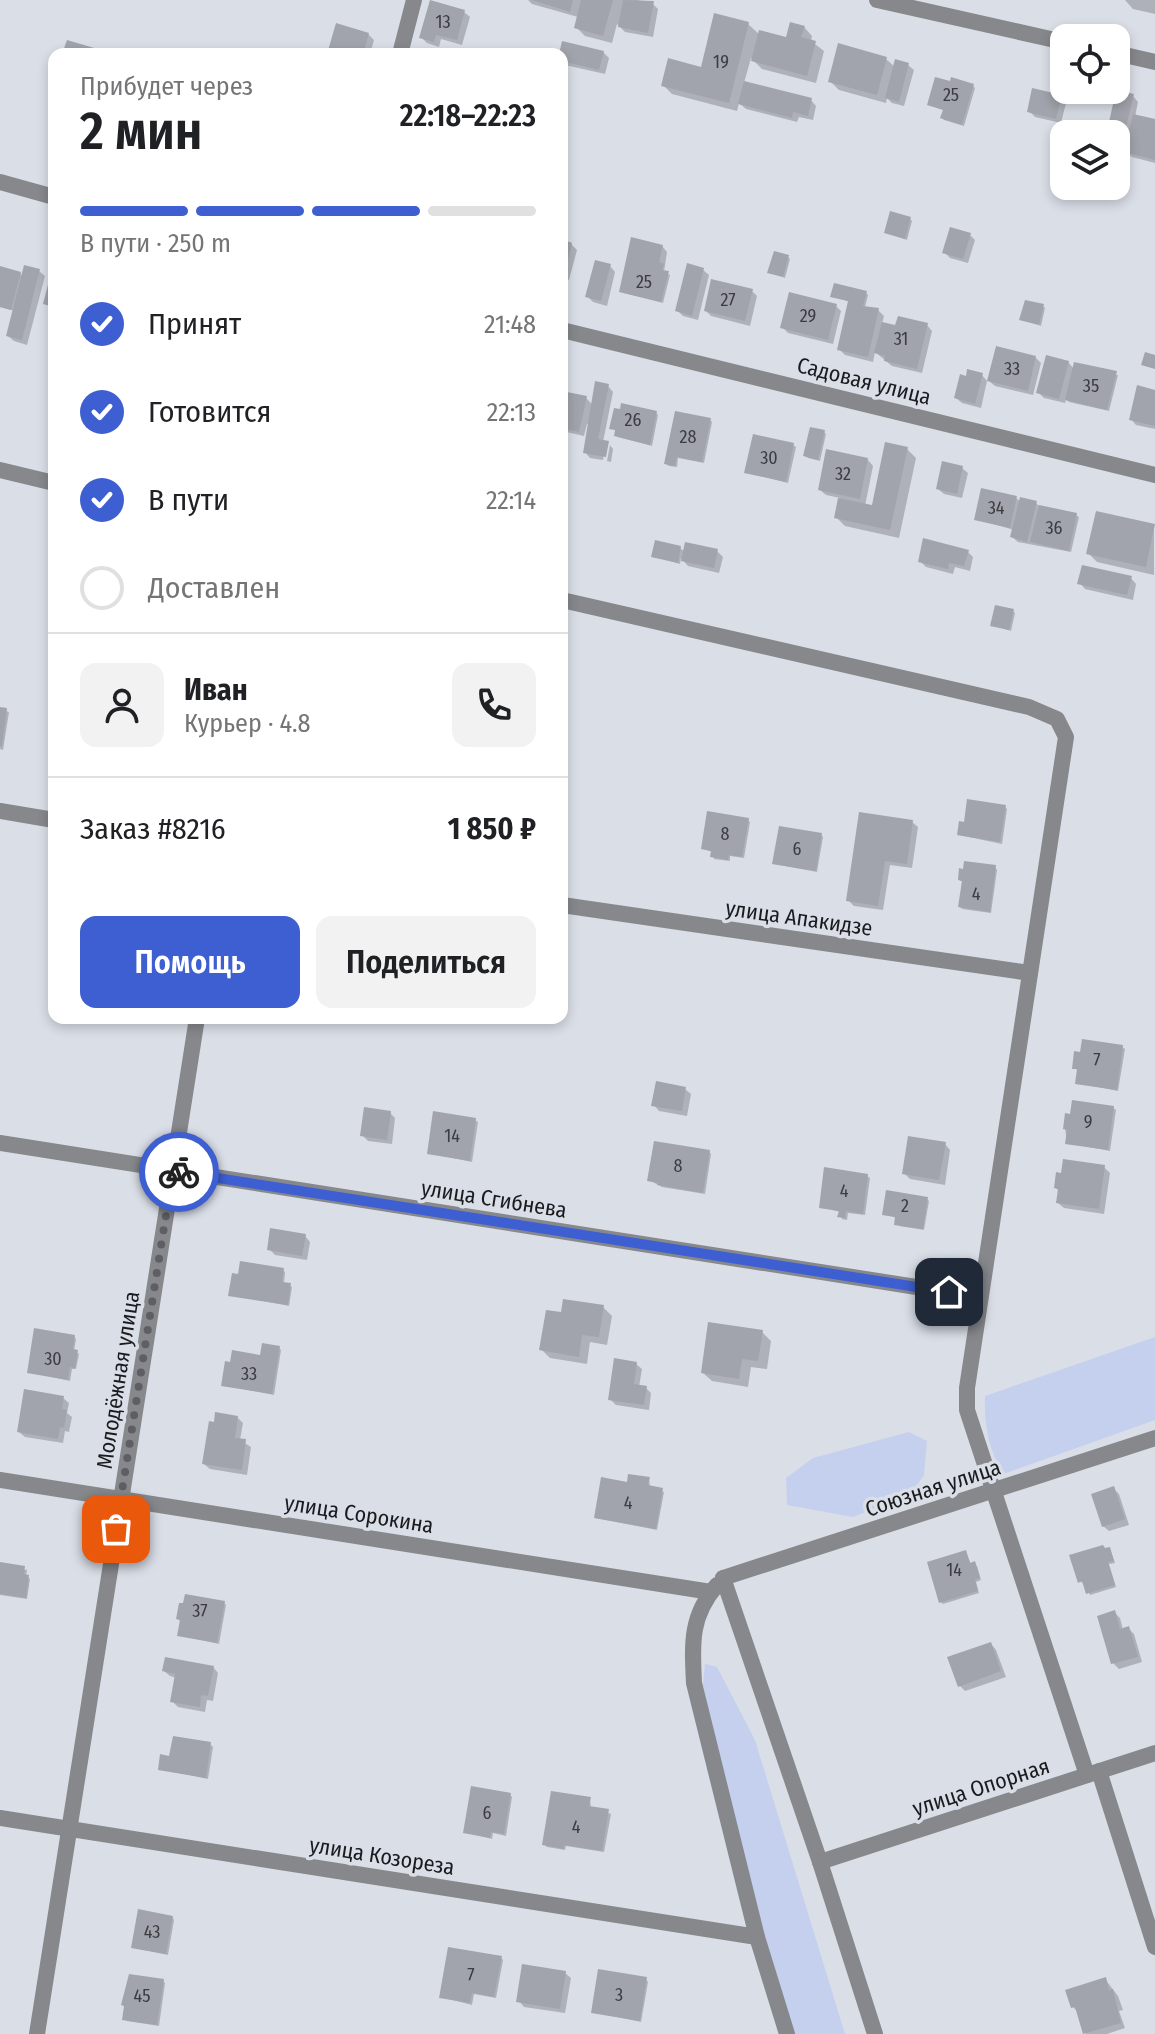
<!DOCTYPE html>
<html lang="ru">
<meta charset="utf-8">
<style>
body{margin:0;font-family:"Fira Sans Condensed",sans-serif;background:#f2f2f2;color:#202124;height:100vh;display:flex;flex-direction:column;font-size:30px;white-space:nowrap}
*{box-sizing:border-box;margin:0}
p{font-size:26px;color:#757577}
.icon{flex:none;width:44px;height:44px;fill:none;stroke:currentColor;stroke-width:2;stroke-linecap:round;stroke-linejoin:round}
.map{position:relative;flex:1;overflow:hidden}
.details{position:absolute;left:48px;top:48px;width:520px;height:976px;display:flex;flex-direction:column;background:#fff;border-radius:16px;box-shadow:0 4px 12px #0003}
.details>*{flex:none}
.controls{position:absolute;left:1050px;top:24px;display:grid;gap:16px}
.controls a{display:grid;place-items:center;width:80px;height:80px;border-radius:16px;background:#fff;box-shadow:0 4px 12px #0003;font-size:40px}
.pin{position:absolute;display:grid;place-items:center;width:68px;height:68px;color:#fff;margin:-34px;border-radius:16px;box-shadow:0 4px 12px #0006}
.courier{position:absolute;display:grid;place-items:center;width:80px;height:80px;margin:-40px;border:6px solid #3e5fd1;border-radius:50%;background:#fff;color:#222;box-shadow:0 2px 10px #0007}
.head em{font-style:normal;font-weight:600}
.head div{display:flex;flex-direction:column-reverse}
.head{display:flex;align-items:center;justify-content:space-between;height:136px;padding:0 32px}
h1{font-size:52px;font-weight:600;line-height:60px}
.bar{display:grid;grid-template-columns:repeat(4,1fr);gap:12px 8px;align-content:center;height:96px;padding:0 32px}
.bar i{height:10px;border-radius:6px;background:#e0e0e0}
.bar .current{background:#3e5fd1}
.bar p{grid-column:span 4}
.line{display:flex;align-items:center;gap:20px;padding:0 32px;border-top:2px solid #e0e0e0}
.line div{flex:1}
.round{display:grid;place-items:center;flex:none;width:84px;height:84px;border-radius:16px;background:#f2f2f2}
ol{padding:0 32px;list-style:none}
li{display:flex;align-items:center;gap:24px;height:88px}
li p{margin-inline-start:auto}
li .icon{padding:8px;border-radius:50%;background:#3e5fd1;color:#fff;stroke-width:4}
li:last-child{color:#757577}
li i{width:44px;height:44px;border:4px solid #e0e0e0;border-radius:50%}
.primary-button{display:flex;gap:16px;margin-top:auto;padding:16px 32px}
.primary-button a{flex:1;height:92px;border-radius:16px;background:#3e5fd1;color:#fff;font-size:32px;font-weight:600;line-height:92px;text-align:center}
.primary-button a+a{background:#f2f2f2;color:#202124}
.map>svg:first-child{display:block}
</style>
<div class="map">
<svg width="1155" height="2034" viewBox="0 0 1155 2034">
<rect width="100%" height="100%" fill="#dadee7"/>
<g fill="#c4d0ee">
<path d="M1155 1337V1420L1003 1474C988 1449 984 1424 985 1396Z"/>
<polygon points="909,1432 927,1441 924,1475 910,1495 853,1517 787,1505 786,1478 813,1458"/>
<polygon points="705,1664 717,1667 755,1740 845,2034 793,2034 747,1878 703,1685"/>
</g>
<g fill="#0003">
<polygon points="528,0 637,0 652,3 658,9 653,37 625,32 617,24 612,43 585,36 576,27 578,17 532,4"/>
<polygon points="1125,0 1155,0 1155,14 1133,9"/>
<polygon points="464,12 470,17 462,45 441,39 439,47 427,43 422,38"/>
<polygon points="748,24 760,35 787,40 804,27 812,36 811,41 824,51 816,83 762,69 751,58 744,83 811,100 816,106 813,120 799,117 797,122 746,109 739,103 737,111 672,94 663,85 703,69"/>
<polygon points="368,34 374,40 370,54 329,54"/>
<polygon points="603,52 609,58 605,74 565,65 561,54"/>
<polygon points="886,59 895,67 908,65 914,70 904,106 892,103 887,98 886,103 839,90 830,81"/>
<polygon points="973,86 975,88 964,126 944,120 942,118 944,110 929,104"/>
<polygon points="1133,96 1138,102 1135,117 1155,121 1155,163 1132,157 1126,152 1130,135 1115,132 1110,126"/>
<polygon points="1061,97 1066,103 1061,123 1035,117 1029,111"/>
<polygon points="1116,161 1124,163 1129,169 1124,190 1106,186 1116,186"/>
<polygon points="910,219 912,221 907,240 887,233"/>
<polygon points="970,235 975,240 968,263 950,258 944,252"/>
<polygon points="562,241 571,244 577,250 569,280 562,279"/>
<polygon points="662,246 667,252 664,272 670,275 663,303 624,293 622,291"/>
<polygon points="788,257 790,259 785,278 770,272"/>
<polygon points="610,266 615,272 607,306 593,302 587,296"/>
<polygon points="0,268 20,273 23,277 39,271 45,276 27,345 14,341 8,336 15,311 0,307"/>
<polygon points="703,270 709,275 698,320 683,316 678,311"/>
<polygon points="752,291 757,296 750,326 711,316 706,311"/>
<polygon points="866,293 868,295 865,307 878,310 884,316 882,324 897,328 927,325 932,331 922,373 892,366 875,352 873,362 845,355 839,349 850,302 832,296"/>
<polygon points="836,306 841,311 833,344 788,333 782,327"/>
<polygon points="1043,306 1045,308 1041,326 1022,319"/>
<polygon points="1035,357 1041,363 1033,395 995,386 989,381"/>
<polygon points="1068,362 1074,369 1118,375 1109,411 1069,402 1066,399 1065,403 1044,398 1039,393"/>
<polygon points="982,375 987,381 981,408 962,403 956,398"/>
<polygon points="608,386 613,392 603,442 609,444 606,444 603,460 590,458 585,452 590,425 587,424 584,436 562,431 562,393 586,398 592,404"/>
<polygon points="1155,392 1155,429 1136,425 1131,419"/>
<polygon points="656,413 658,415 652,446 618,437 617,431 611,428"/>
<polygon points="710,420 712,422 704,463 678,458 677,467 669,466 666,464"/>
<polygon points="824,432 826,434 820,461 808,458 806,456"/>
<polygon points="610,445 613,449 611,462 607,461"/>
<polygon points="793,445 796,447 788,483 746,472"/>
<polygon points="907,449 916,458 899,538 845,526 836,517 840,498 826,495 820,490 868,460 873,466 865,506 874,507"/>
<polygon points="962,468 968,473 962,498 944,494 938,489"/>
<polygon points="1016,498 1021,502 1036,503 1040,507 1076,515 1079,517 1071,552 1018,542 1012,537 1014,530 976,519"/>
<polygon points="1154,526 1154,575 1097,562 1089,554"/>
<polygon points="680,548 685,552 717,551 723,557 719,573 688,566 681,558 680,564 653,556"/>
<polygon points="968,552 973,557 970,571 955,567 953,574 926,567 920,561"/>
<polygon points="1131,578 1136,584 1133,600 1085,589 1080,583"/>
<polygon points="1013,611 1015,613 1011,631 992,625"/>
<polygon points="0,709 9,712 3,750 0,749"/>
<polygon points="1005,807 1007,809 1002,844 959,835"/>
<polygon points="748,820 750,822 744,858 730,856 730,861 714,859 713,852 703,849"/>
<polygon points="912,822 918,827 912,868 890,865 883,910 854,906 848,900"/>
<polygon points="821,835 823,837 817,872 774,864"/>
<polygon points="995,867 997,870 991,913 962,909 960,907 962,882 960,880"/>
<polygon points="1122,1047 1125,1049 1118,1091 1077,1083 1079,1071 1074,1068"/>
<polygon points="685,1089 691,1094 687,1116 659,1111 654,1105"/>
<polygon points="1113,1108 1116,1110 1110,1151 1067,1143 1065,1128"/>
<polygon points="390,1113 395,1118 392,1144 368,1141 362,1135"/>
<polygon points="475,1120 478,1122 472,1162 429,1153"/>
<polygon points="945,1144 950,1150 945,1185 910,1179 904,1173"/>
<polygon points="709,1152 711,1154 705,1194 662,1187 649,1180"/>
<polygon points="1104,1167 1110,1173 1104,1214 1064,1208 1058,1203 1060,1192 1056,1188"/>
<polygon points="867,1176 870,1178 865,1215 848,1213 847,1220 842,1219 840,1212 821,1207"/>
<polygon points="927,1199 929,1201 924,1230 899,1226 897,1218 884,1214"/>
<polygon points="305,1236 310,1242 307,1260 275,1255 269,1249"/>
<polygon points="283,1270 285,1272 284,1284 292,1287 289,1306 231,1295"/>
<polygon points="603,1307 612,1316 607,1345 590,1342 587,1364 550,1358 541,1349 562,1314"/>
<polygon points="762,1332 771,1341 767,1369 751,1367 748,1387 712,1381 703,1373"/>
<polygon points="74,1337 76,1339 74,1351 79,1354 76,1369 72,1369 70,1381 29,1372"/>
<polygon points="279,1348 281,1350 274,1395 223,1385"/>
<polygon points="636,1364 642,1369 639,1387 646,1388 651,1393 649,1410 616,1405 610,1399"/>
<polygon points="63,1398 69,1403 67,1413 72,1417 69,1432 65,1431 63,1443 25,1437 19,1432"/>
<polygon points="238,1418 243,1423 240,1440 251,1447 247,1475 210,1469 204,1464"/>
<polygon points="649,1479 650,1487 664,1492 657,1530 596,1518 628,1484"/>
<polygon points="1113,1488 1119,1494 1129,1525 1109,1531 1103,1526"/>
<polygon points="1110,1549 1115,1563 1109,1564 1116,1587 1090,1595 1085,1583 1080,1582"/>
<polygon points="966,1553 971,1564 977,1566 981,1580 976,1582 979,1593 943,1604 941,1602"/>
<polygon points="0,1564 27,1570 26,1576 30,1579 27,1599 0,1595"/>
<polygon points="224,1603 226,1605 219,1644 179,1635 180,1621 178,1619"/>
<polygon points="1114,1612 1120,1618 1123,1630 1128,1628 1134,1634 1142,1662 1119,1669 1113,1663"/>
<polygon points="991,1644 996,1650 1006,1677 965,1691 960,1686"/>
<polygon points="213,1667 218,1673 213,1701 207,1700 205,1712 178,1707 172,1701 177,1678 170,1676 164,1671"/>
<polygon points="210,1744 213,1747 208,1779 160,1769 171,1758"/>
<polygon points="510,1795 512,1797 506,1836 493,1833 492,1839 465,1832"/>
<polygon points="590,1799 591,1808 611,1814 604,1852 566,1846 565,1850 547,1847 544,1844"/>
<polygon points="172,1917 174,1920 168,1955 134,1948"/>
<polygon points="501,1958 503,1960 496,1998 474,1994 472,2005 441,1997"/>
<polygon points="565,1973 571,1978 565,2013 524,2007 519,2001"/>
<polygon points="646,1979 648,1982 641,2022 593,2012"/>
<polygon points="1105,1979 1118,1996 1123,2010 1119,2011 1125,2028 1107,2034 1086,2034 1079,2013 1073,2007"/>
<polygon points="163,1981 165,1983 159,2026 127,2021 124,2019"/>
</g>
<g fill="#a1a4ac">
<polygon points="430,0 465,10 457,40 436,35 434,42 419,38"/>
<polygon points="532,0 573,0 570,12"/>
<polygon points="581,0 613,0 603,36 574,28"/>
<polygon points="623,0 654,1 648,33 618,27"/>
<polygon points="714,13 749,22 729,103 661,86 668,58 701,67"/>
<polygon points="790,22 805,26 801,37 816,41 807,76 751,61 759,30 786,37"/>
<polygon points="336,23 369,33 363,54 327,54"/>
<polygon points="67,40 111,53 110,54 62,54"/>
<polygon points="562,41 604,51 599,70 562,61 562,54 559,54"/>
<polygon points="838,43 887,57 877,95 828,82"/>
<polygon points="895,59 909,63 899,102 885,98"/>
<polygon points="935,77 950,81 951,77 974,84 962,125 940,118 943,110 927,105"/>
<polygon points="744,81 812,98 808,116 793,112 792,118 738,104"/>
<polygon points="1032,88 1062,95 1056,119 1027,112"/>
<polygon points="1116,90 1134,94 1125,131 1108,127"/>
<polygon points="1133,114 1155,119 1155,160 1124,152"/>
<polygon points="890,211 911,217 905,239 884,233"/>
<polygon points="950,227 971,233 963,259 942,253"/>
<polygon points="631,237 663,245 659,262 664,264 662,270 669,271 661,302 619,292"/>
<polygon points="562,239 572,243 563,278 562,278"/>
<polygon points="774,251 789,255 783,277 767,273"/>
<polygon points="595,260 611,264 601,301 585,297"/>
<polygon points="687,263 704,268 692,316 675,311"/>
<polygon points="24,265 40,269 22,340 6,336"/>
<polygon points="53,265 54,265 54,307 43,304"/>
<polygon points="0,266 21,272 11,310 0,307"/>
<polygon points="711,279 753,289 745,321 704,311"/>
<polygon points="834,283 867,291 863,306 879,308 868,357 837,350 848,301 830,297"/>
<polygon points="789,292 837,304 828,340 780,328"/>
<polygon points="1025,300 1044,304 1039,325 1019,320"/>
<polygon points="898,316 928,323 917,369 884,361 885,356 874,353 882,322 895,325"/>
<polygon points="996,346 1036,356 1028,391 987,381"/>
<polygon points="1145,352 1155,355 1155,369 1141,365"/>
<polygon points="1046,355 1069,361 1059,399 1036,393"/>
<polygon points="1074,362 1117,371 1107,410 1065,400"/>
<polygon points="967,369 983,373 975,404 954,398 960,374 966,376"/>
<polygon points="595,381 609,384 598,439 609,441 606,457 583,453"/>
<polygon points="1137,385 1155,390 1155,426 1129,420"/>
<polygon points="562,391 587,396 579,432 562,428"/>
<polygon points="621,403 657,411 650,445 614,436 615,430 609,429 614,408 620,409"/>
<polygon points="675,411 711,418 702,462 677,457 675,466 664,464"/>
<polygon points="810,427 825,430 818,460 803,456"/>
<polygon points="753,434 794,443 786,482 744,473"/>
<polygon points="885,442 908,447 890,530 834,518 838,498 872,505"/>
<polygon points="826,449 868,458 860,499 818,490"/>
<polygon points="942,461 963,466 957,494 936,489"/>
<polygon points="981,488 1017,496 1010,528 974,520"/>
<polygon points="1020,497 1037,501 1027,542 1010,537"/>
<polygon points="1039,505 1077,513 1069,551 1030,542"/>
<polygon points="1096,511 1155,524 1146,567 1086,554"/>
<polygon points="923,538 969,550 964,566 949,563 948,569 918,562"/>
<polygon points="655,540 681,546 678,563 651,557"/>
<polygon points="685,542 718,549 714,568 681,561"/>
<polygon points="1082,565 1132,576 1127,595 1077,584"/>
<polygon points="995,605 1014,609 1009,630 990,626"/>
<polygon points="0,707 7,708 2,746 0,746"/>
<polygon points="967,799 1006,805 1000,842 957,835 959,821 964,822"/>
<polygon points="707,811 749,818 742,857 729,855 728,860 710,857 711,851 701,849"/>
<polygon points="859,812 913,820 907,864 885,861 878,906 846,901"/>
<polygon points="779,826 822,833 816,871 772,864"/>
<polygon points="964,861 996,865 990,912 958,907 962,881 958,880 959,868 963,869"/>
<polygon points="1082,1039 1123,1045 1117,1090 1075,1084 1077,1069 1072,1069 1074,1051 1080,1052"/>
<polygon points="656,1081 686,1087 682,1111 651,1106"/>
<polygon points="1072,1100 1114,1106 1108,1150 1065,1144 1067,1130 1063,1129 1065,1113 1070,1114"/>
<polygon points="364,1107 391,1111 387,1140 360,1136"/>
<polygon points="433,1111 476,1118 470,1161 427,1154"/>
<polygon points="908,1136 946,1142 939,1180 902,1174"/>
<polygon points="654,1141 710,1150 703,1193 657,1185 658,1183 647,1181"/>
<polygon points="1063,1159 1105,1165 1099,1209 1056,1203 1058,1189 1054,1188 1056,1172 1061,1173"/>
<polygon points="824,1167 868,1174 863,1214 846,1211 845,1218 837,1217 839,1211 819,1208"/>
<polygon points="886,1190 928,1197 923,1229 894,1225 895,1217 882,1215"/>
<polygon points="270,1228 306,1234 302,1256 267,1250"/>
<polygon points="240,1261 284,1268 282,1282 291,1283 288,1305 228,1296 232,1273 238,1274"/>
<polygon points="563,1299 604,1305 599,1337 582,1335 579,1357 539,1350 546,1310 561,1312"/>
<polygon points="708,1322 763,1330 758,1361 742,1359 739,1379 701,1373"/>
<polygon points="34,1328 75,1335 73,1349 78,1350 75,1368 70,1367 68,1380 27,1373"/>
<polygon points="262,1343 280,1346 272,1394 221,1386 225,1361 230,1362 232,1350 260,1355"/>
<polygon points="614,1358 637,1362 634,1384 647,1386 644,1405 608,1400"/>
<polygon points="24,1389 64,1396 62,1409 67,1410 64,1428 60,1427 58,1439 17,1432"/>
<polygon points="215,1412 238,1416 235,1438 246,1439 242,1470 202,1464 209,1421 214,1422"/>
<polygon points="628,1474 650,1477 648,1485 663,1488 656,1529 594,1518 601,1477 627,1482"/>
<polygon points="1114,1486 1125,1519 1102,1527 1091,1494"/>
<polygon points="1103,1545 1105,1548 1110,1547 1114,1561 1108,1562 1115,1585 1086,1594 1082,1581 1078,1583 1069,1555"/>
<polygon points="966,1550 970,1563 975,1561 980,1578 975,1580 978,1591 939,1603 927,1562"/>
<polygon points="0,1562 25,1566 24,1574 29,1575 26,1598 0,1594"/>
<polygon points="185,1594 225,1601 217,1643 177,1636 180,1620 176,1619 179,1603 183,1603"/>
<polygon points="1115,1610 1120,1629 1129,1626 1138,1657 1111,1664 1097,1616"/>
<polygon points="991,1642 1001,1671 958,1687 947,1657"/>
<polygon points="165,1657 214,1666 208,1696 201,1695 200,1707 170,1702 175,1674 162,1671"/>
<polygon points="173,1736 211,1742 206,1778 158,1770 160,1754 169,1756"/>
<polygon points="471,1786 511,1793 504,1834 491,1832 490,1838 463,1833"/>
<polygon points="551,1791 591,1797 589,1806 609,1809 602,1851 564,1845 564,1849 542,1845"/>
<polygon points="138,1909 173,1916 166,1954 131,1948"/>
<polygon points="448,1947 502,1956 494,1997 472,1993 470,2003 439,1998"/>
<polygon points="522,1964 566,1971 560,2009 516,2002"/>
<polygon points="598,1969 647,1977 640,2021 591,2013"/>
<polygon points="129,1974 164,1979 157,2025 122,2020 124,2006 121,2005"/>
<polygon points="1106,1977 1109,1990 1113,1989 1121,2023 1083,2034 1075,2007 1071,2008 1065,1990"/>
</g>
<g fill="none" stroke-linecap="round" stroke-linejoin="round">
<g stroke="#87888c" stroke-width="16">
<polyline points="877,0 1064,42"/>
<polyline points="1116,53 1155,62"/>
<polyline points="400,54 414,0"/>
<polyline points="0,182 54,197"/>
<polyline points="562,330 1155,475"/>
<polyline points="0,470 54,483"/>
<polyline points="562,600 1029,707 1057,719 1066,737 967,1388 967,1410 1087,1775"/>
<polyline points="0,811 54,820"/>
<polyline points="562,905 1030,973"/>
<polyline points="0,1143 980,1297"/>
<polyline points="0,1480 711,1592"/>
<polyline points="723,1578 820,1862 875,2034"/>
<polyline points="723,1578 1155,1438"/>
<path d="M717 1585C690 1616 692 1644 694 1683L757 1937 787 2034"/>
<polyline points="1099,1771 1155,1947"/>
<polyline points="0,1818 757,1937"/>
<polyline points="820,1862 1155,1753"/>
<polyline points="37,2034 197,1018"/>
</g>
</g>
<g fill="none" stroke-linecap="round" stroke-linejoin="round">
<polyline stroke="#5d5f64" stroke-width="8" stroke-dasharray="0 14.4" points="116,1529 173,1171 179,1172"/>
<polyline stroke="#3e5fd1" stroke-width="10" points="179,1172 949,1292"/>
</g>
<g text-anchor="middle" dominant-baseline="central" stroke-width="7" stroke-linejoin="round" paint-order="stroke">
<g font-size="18" fill="#3c3d42">
<text x="443" y="22">13</text>
<text x="721" y="62">19</text>
<text x="951" y="95">25</text>
<text x="644" y="282">25</text>
<text x="728" y="300">27</text>
<text x="808" y="316">29</text>
<text x="901" y="339">31</text>
<text x="1012" y="369">33</text>
<text x="1091" y="386">35</text>
<text x="633" y="420">26</text>
<text x="688" y="437">28</text>
<text x="769" y="458">30</text>
<text x="843" y="474">32</text>
<text x="996" y="508">34</text>
<text x="1054" y="528">36</text>
<text x="725" y="834">8</text>
<text x="797" y="849">6</text>
<text x="976" y="894">4</text>
<text x="1097" y="1060">7</text>
<text x="1088" y="1122">9</text>
<text x="452" y="1136">14</text>
<text x="678" y="1166">8</text>
<text x="844" y="1191">4</text>
<text x="905" y="1206">2</text>
<text x="53" y="1359">30</text>
<text x="249" y="1374">33</text>
<text x="628" y="1503">4</text>
<text x="954" y="1570">14</text>
<text x="200" y="1611">37</text>
<text x="487" y="1813">6</text>
<text x="576" y="1827">4</text>
<text x="152" y="1932">43</text>
<text x="471" y="1975">7</text>
<text x="619" y="1995">3</text>
<text x="142" y="1996">45</text>
</g>
<g font-size="22" fill="#1a1b1e" stroke="#dadee7">
<text transform="translate(864 381) rotate(14)">Садовая улица</text>
<text transform="translate(799 918) rotate(8)">улица Апакидзе</text>
<text transform="translate(494 1199) rotate(9)">улица Сгибнева</text>
<text transform="translate(118 1380) rotate(-81)">Молодёжная улица</text>
<text transform="translate(933 1488) rotate(-18)">Союзная улица</text>
<text transform="translate(359 1514) rotate(9)">улица Сорокина</text>
<text transform="translate(981 1787) rotate(-18)">улица Опорная</text>
<text transform="translate(382 1856) rotate(9)">улица Козореза</text>
</g>
</g>
</svg>
<div class="controls">
<a><svg class="icon" aria-label="locate" viewBox="0 0 24 24"><circle cx="12" cy="12" r="6"/><path d="M12 2v4M12 18v4M2 12h4M18 12h4"/></svg></a>
<a><svg class="icon" aria-label="layers" viewBox="0 0 24 24"><path d="M12 4l9 5-9 5-9-5zM3 14l9 5 9-5"/></svg></a>
</div>
<div class="pin" style="left:116px;top:1529px;background:#ea580c"><svg class="icon" aria-label="bag" viewBox="0 0 24 24"><path d="M5 8h14l-1 12H6zM9 8a3 3 0 0 1 6 0"/></svg></div>
<div class="pin" style="left:949px;top:1292px;background:#1f2937"><svg class="icon" aria-label="home" viewBox="0 0 24 24"><path d="M3 11l9-7 9 7M6 9v11h12V9"/></svg></div>
<div class="courier" style="left:179px;top:1172px"><svg class="icon" aria-label="bike" viewBox="0 0 24 24"><circle cx="6" cy="16" r="4"/><circle cx="18" cy="16" r="4"/><path d="M6 16l4-8h5l3 8M10 8l3 8H6M13 5h3"/></svg></div>
<section class="details">
<div class="head"><div><h1>2 мин</h1><p>Прибудет через</p></div><em>22:18–22:23</em></div>
<div class="bar"><i class="current"></i><i class="current"></i><i class="current"></i><i></i><p>В пути · 250 m</p></div>
<ol>
<li><svg class="icon" aria-label="check" viewBox="0 0 24 24"><path d="M5 12l5 5 9-10"/></svg>Принят<p>21:48</p></li>
<li><svg class="icon" aria-label="check" viewBox="0 0 24 24"><path d="M5 12l5 5 9-10"/></svg>Готовится<p>22:13</p></li>
<li><svg class="icon" aria-label="check" viewBox="0 0 24 24"><path d="M5 12l5 5 9-10"/></svg>В пути<p>22:14</p></li>
<li><i></i>Доставлен</li>
</ol>
<div class="line" style="height:144px"><a class="round"><svg class="icon" aria-label="person" viewBox="0 0 24 24"><circle cx="12" cy="8" r="4"/><path d="M4 21q1-7 8-7t8 7"/></svg></a><div><b>Иван</b><p>Курьер · 4.8</p></div><a class="round"><svg class="icon" aria-label="phone" viewBox="0 0 24 24"><path d="M5 4h4l2 5-3 2q2 4 5 5l2-3 5 2v4C11 20 4 13 5 4z"/></svg></a></div>
<div class="line" style="height:104px"><div>Заказ #8216</div><b>1 850 ₽</b></div>
<div class="primary-button"><a>Помощь</a><a>Поделиться</a></div>
</section>
</div>
